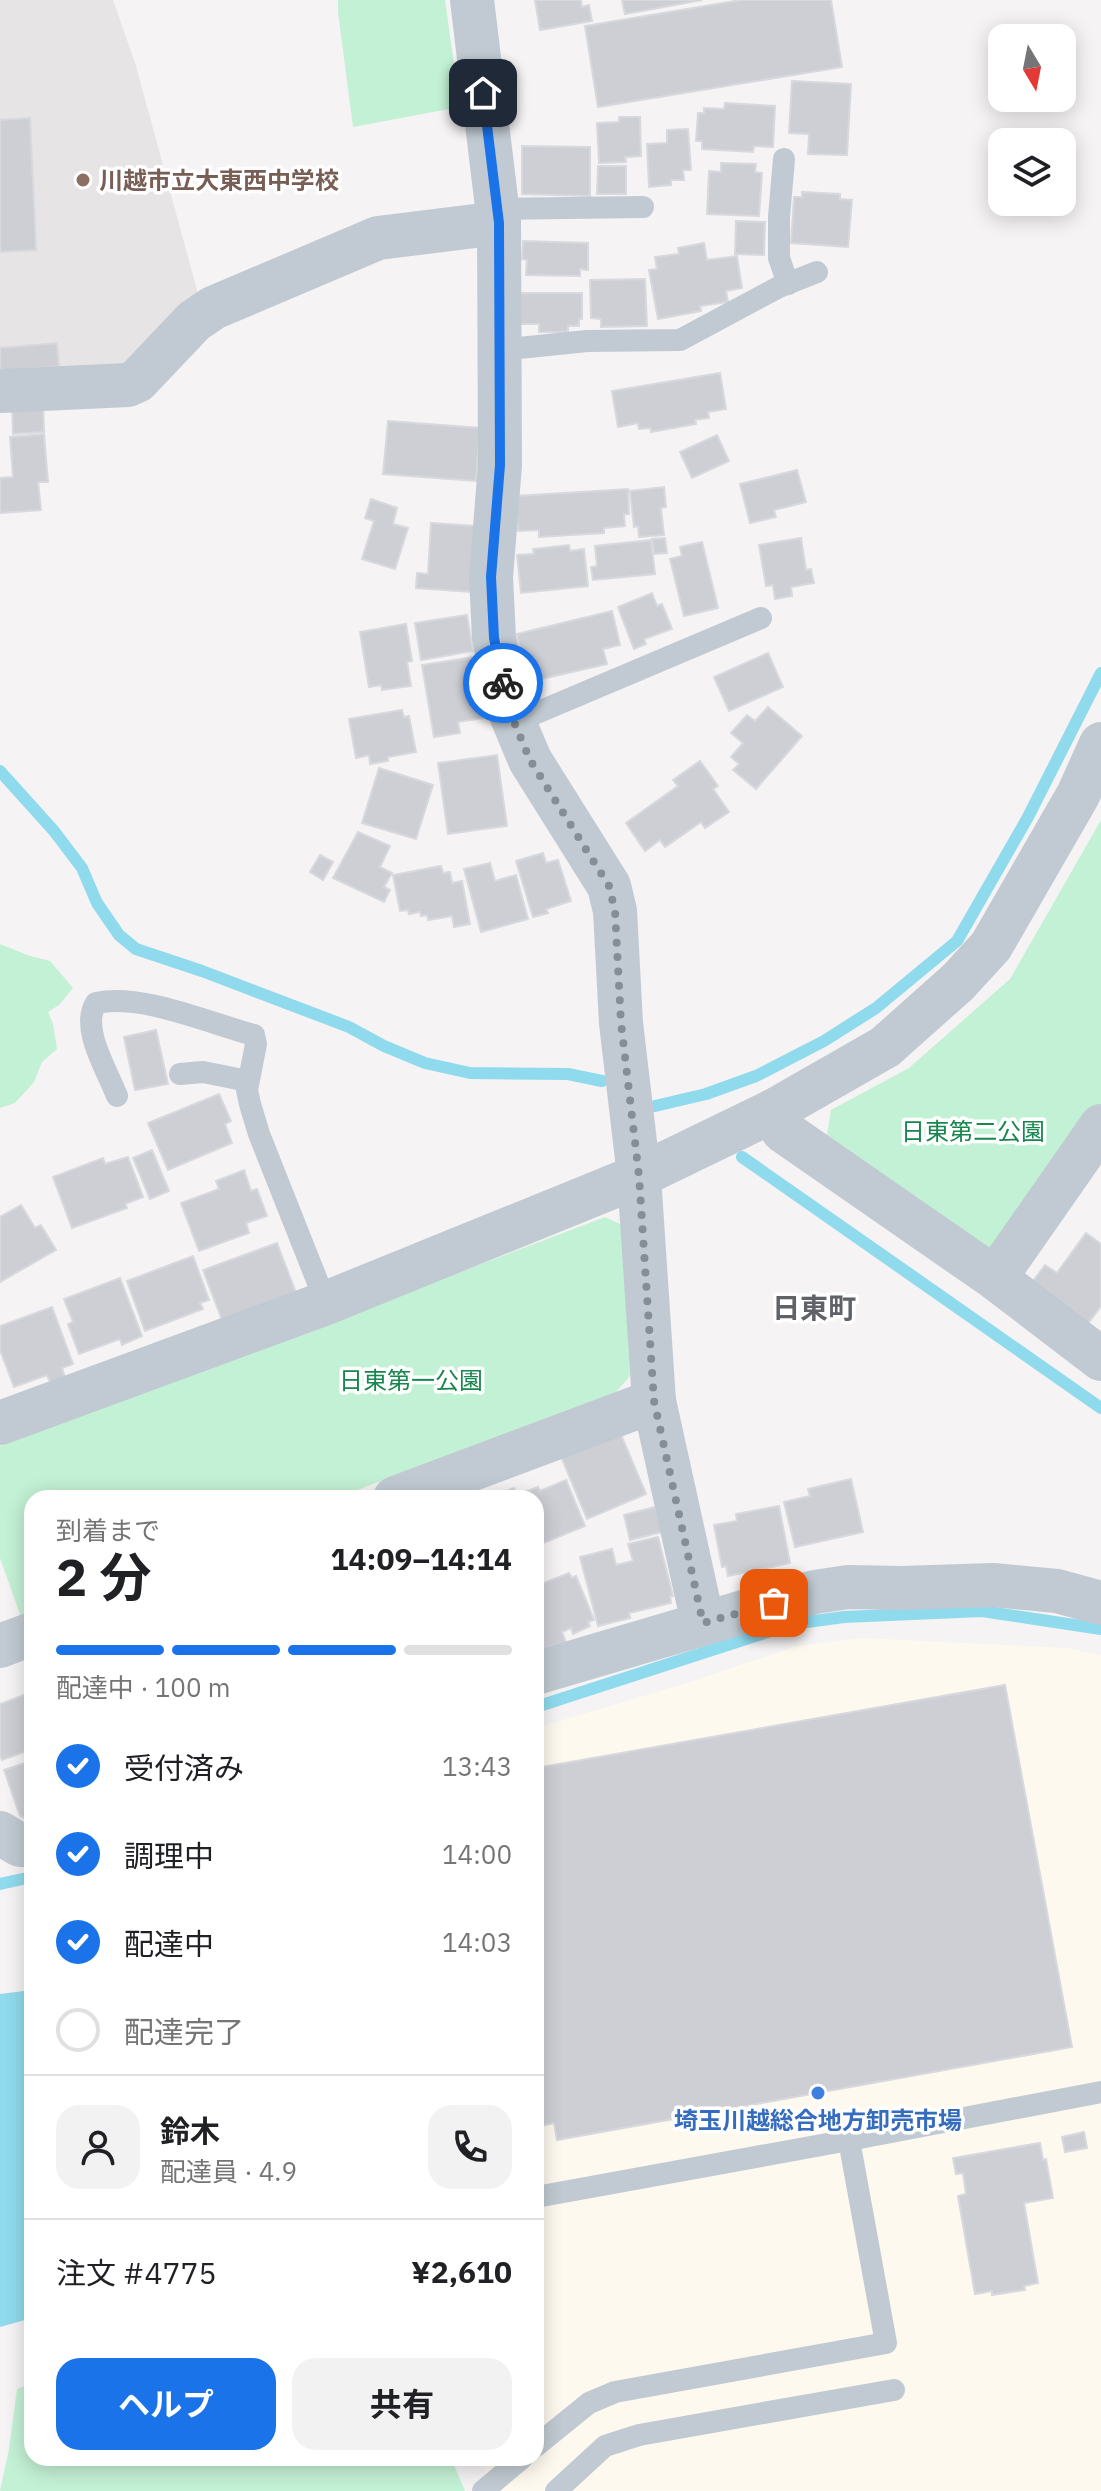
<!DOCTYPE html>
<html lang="ja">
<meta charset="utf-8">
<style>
body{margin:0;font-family:"IBM Plex Sans","Noto Sans JP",sans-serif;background:#f2f2f2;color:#202124;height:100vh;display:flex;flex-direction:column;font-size:30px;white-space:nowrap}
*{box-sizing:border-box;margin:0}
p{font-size:26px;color:#757577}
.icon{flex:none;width:44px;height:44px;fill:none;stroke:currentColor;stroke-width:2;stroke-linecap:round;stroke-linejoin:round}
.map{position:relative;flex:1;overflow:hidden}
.side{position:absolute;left:24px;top:1490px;width:520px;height:976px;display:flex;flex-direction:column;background:#fff;border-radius:24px;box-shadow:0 4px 20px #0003}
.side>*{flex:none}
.needle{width:52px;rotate:170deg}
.fabs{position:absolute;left:988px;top:24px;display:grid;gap:16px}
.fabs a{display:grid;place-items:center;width:88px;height:88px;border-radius:16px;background:#fff;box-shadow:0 4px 20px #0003;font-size:40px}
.pin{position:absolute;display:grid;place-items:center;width:68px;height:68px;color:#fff;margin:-34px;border-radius:16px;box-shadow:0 4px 12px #0006}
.courier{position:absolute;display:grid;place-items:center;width:80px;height:80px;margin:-40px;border:6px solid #1a73e8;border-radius:50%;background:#fff;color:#222;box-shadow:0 2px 10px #0007}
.headline em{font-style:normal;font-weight:700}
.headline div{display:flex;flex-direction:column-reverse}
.headline{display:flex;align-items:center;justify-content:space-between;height:136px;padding:0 32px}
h1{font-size:52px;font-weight:700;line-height:60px}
.bar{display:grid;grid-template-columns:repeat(4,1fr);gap:12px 8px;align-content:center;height:96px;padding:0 32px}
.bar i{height:10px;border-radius:6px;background:#e0e0e0}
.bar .active{background:#1a73e8}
.bar p{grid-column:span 4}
.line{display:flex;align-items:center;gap:20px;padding:0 32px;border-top:2px solid #e0e0e0}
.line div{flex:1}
.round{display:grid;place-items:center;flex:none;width:84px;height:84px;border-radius:24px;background:#f2f2f2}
ol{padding:0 32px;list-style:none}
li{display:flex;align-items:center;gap:24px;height:88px}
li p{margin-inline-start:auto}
li .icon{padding:8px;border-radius:50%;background:#1a73e8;color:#fff;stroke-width:4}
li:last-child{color:#757577}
li i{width:44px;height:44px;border:4px solid #e0e0e0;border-radius:50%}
.primary-button{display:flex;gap:16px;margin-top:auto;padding:16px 32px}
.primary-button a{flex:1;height:92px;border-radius:24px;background:#1a73e8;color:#fff;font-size:32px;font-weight:700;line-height:92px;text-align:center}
.primary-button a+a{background:#f2f2f2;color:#202124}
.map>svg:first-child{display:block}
</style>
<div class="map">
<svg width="1101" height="2491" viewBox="0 0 1101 2491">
<rect width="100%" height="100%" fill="#f5f3f3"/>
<polygon fill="#fdf9ef" points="863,1638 1067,1648 1101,1655 1101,2491 488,2491 484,2458 536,2458 536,1728 690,1682 797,1646"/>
<polygon fill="#e6e4e5" points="0,0 113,0 136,66 198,294 125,369 0,377"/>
<g fill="#c3f1d5">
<polygon points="338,0 445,0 460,107 353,127 338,12"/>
<polygon points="1101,820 1101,1104 1002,1245 986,1249 827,1135 831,1110 909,1068 1010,979"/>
<polygon points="0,944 30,956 50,961 73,988 59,1005 48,1012 53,1024 57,1049 42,1062 34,1082 15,1103 0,1108"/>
<polygon points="605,1217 622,1225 630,1376 616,1392 336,1498 32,1498 32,1613 21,1617 0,1558 0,1446"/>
<polygon points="32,2383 32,2458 451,2458 465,2491 0,2491 9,2449 17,2389"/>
</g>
<polygon fill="#90daee" points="32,1990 32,2318 0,2327 0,1994"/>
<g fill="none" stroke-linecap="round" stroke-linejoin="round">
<g stroke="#90daee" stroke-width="12">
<polyline points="0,771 54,831 82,868 97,903 119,935 136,949 202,971 349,1027 384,1046 425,1063 470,1073 568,1074 602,1081"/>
<polyline points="655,1106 706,1094 756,1076 824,1041 876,1008 957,941 1028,817 1101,673"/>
<polyline points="742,1157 1101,1408"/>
<polyline points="536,1707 792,1624 844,1617 982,1611 1101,1629"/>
<polyline points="0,1884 32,1877"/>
</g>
</g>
<g fill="#cdcfd5" stroke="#d7d9de" stroke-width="2">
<polygon points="535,0 581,0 582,7 589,5 592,21 540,30"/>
<polygon points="622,0 702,0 625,14"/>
<polygon points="741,0 831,0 842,67 598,107 585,26"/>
<polygon points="792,81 851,84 847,155 808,154 809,134 789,133"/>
<polygon points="725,103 775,106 773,147 754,146 753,152 702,149 702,141 696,141 698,113 704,113 704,108 724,109"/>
<polygon points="619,117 640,117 641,156 625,157 626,162 599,163 597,123 619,122"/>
<polygon points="30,118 36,250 0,252 0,120"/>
<polygon points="688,129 691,170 683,170 684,180 671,180 671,185 649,187 647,144 667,143 667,130"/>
<polygon points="522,146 590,147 590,196 522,194"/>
<polygon points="721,163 756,164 755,172 762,173 759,216 707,214 709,171 721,172"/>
<polygon points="598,166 626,166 626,194 597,194"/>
<polygon points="802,192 840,194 840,199 852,200 848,247 791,243 794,197 802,197"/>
<polygon points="736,221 765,222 764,255 735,254"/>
<polygon points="523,241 588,243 588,270 580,269 580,276 526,275 527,260 522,259"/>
<polygon points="704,243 707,260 737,256 742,288 726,291 728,302 700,306 701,311 658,319 649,270 657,269 655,257 679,254 678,248"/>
<polygon points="645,279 647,326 601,327 601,319 591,318 590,280"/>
<polygon points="520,293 582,293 582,319 579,319 579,326 568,326 568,332 539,332 539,324 520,324"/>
<polygon points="57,343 59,366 0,371 0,348"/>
<polygon points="720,373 726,409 708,412 709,418 695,420 696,424 651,432 651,428 639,429 638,423 618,427 612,391"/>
<polygon points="43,402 44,432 13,434 12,404"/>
<polygon points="388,421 480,428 476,481 383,474"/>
<polygon points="44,434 48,482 38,482 41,510 0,513 0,478 13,477 10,437"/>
<polygon points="717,435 729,461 692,478 680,452"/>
<polygon points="797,470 806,502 774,510 776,517 750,523 740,484"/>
<polygon points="664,487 666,507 661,508 664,535 639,537 638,526 634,527 630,491"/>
<polygon points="628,489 629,514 624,514 625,526 604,528 604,533 539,537 539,530 518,531 516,496"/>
<polygon points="371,499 397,508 393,524 408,528 395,569 362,559 374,521 365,518"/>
<polygon points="431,523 476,526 472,592 416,588 417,573 428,574"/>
<polygon points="665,538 667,553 654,554 652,539"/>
<polygon points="801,538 806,570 811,569 814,583 791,587 792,596 775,599 773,585 766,586 759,545"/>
<polygon points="651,540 655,574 593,580 591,567 597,566 595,546"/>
<polygon points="702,542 718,608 684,616 670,559 682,556 680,547"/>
<polygon points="569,545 570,551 584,549 588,586 521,593 517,555 534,554 533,549"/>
<polygon points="652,593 657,606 662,604 672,629 644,639 646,644 634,649 618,607"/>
<polygon points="612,611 620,645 603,649 607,664 528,682 517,634"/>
<polygon points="467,615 473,651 421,660 415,623"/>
<polygon points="406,624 412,661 407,662 411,686 382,690 381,685 369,687 360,632"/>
<polygon points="768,653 783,687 729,711 714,677"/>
<polygon points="475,657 484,718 458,722 460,733 434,737 422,665"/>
<polygon points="768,707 802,736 756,789 733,770 739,764 731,757 743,743 731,733 747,715 755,721"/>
<polygon points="402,710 404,717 409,716 416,752 388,757 388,761 370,764 369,755 356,758 349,719"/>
<polygon points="497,755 507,826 448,834 438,763"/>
<polygon points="700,761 718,786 713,789 729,812 705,828 701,822 665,847 660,840 645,851 626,823 678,786 673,780"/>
<polygon points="379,768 433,785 416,839 362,823"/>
<polygon points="358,832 390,846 380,867 392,873 384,887 390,890 384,902 333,878"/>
<polygon points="543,853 546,863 558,860 571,901 546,909 548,913 533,917 516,861"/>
<polygon points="320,855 333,862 323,880 310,872"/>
<polygon points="490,863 495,881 516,875 528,919 481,932 464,869"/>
<polygon points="441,866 443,873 450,872 452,883 462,881 470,924 454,927 452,916 428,920 427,915 421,916 420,912 409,914 408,910 400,911 393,875"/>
<polygon points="156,1030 168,1084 135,1090 124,1037"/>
<polygon points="219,1094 231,1121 225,1124 232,1143 168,1170 148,1123"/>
<polygon points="152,1150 169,1191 150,1199 133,1158"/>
<polygon points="128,1157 143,1197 125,1204 127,1208 72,1228 53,1177 103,1158 105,1164"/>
<polygon points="244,1170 251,1191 257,1189 267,1216 246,1223 249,1233 199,1251 181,1203 219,1189 216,1181"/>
<polygon points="21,1205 35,1228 41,1225 56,1250 0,1282 0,1217"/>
<polygon points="1086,1233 1101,1244 1101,1306 1086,1326 1030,1285 1045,1265 1057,1273"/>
<polygon points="277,1243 296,1293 222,1320 203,1270"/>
<polygon points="193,1256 209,1300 200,1303 203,1309 145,1331 127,1281"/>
<polygon points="120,1278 142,1336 122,1345 120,1339 79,1354 68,1324 73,1322 64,1299"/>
<polygon points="52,1307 73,1364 62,1368 65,1377 50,1382 47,1375 14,1387 0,1350 0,1326"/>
<polygon points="619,1430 646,1494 587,1519 560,1454"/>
<polygon points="851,1479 863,1532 795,1547 784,1502 810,1496 808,1489"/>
<polygon points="566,1480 585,1526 536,1546 536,1498 494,1496 514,1488 517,1495 538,1487 540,1491"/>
<polygon points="779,1506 790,1563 728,1576 726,1566 722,1567 714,1525 737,1521 736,1514"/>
<polygon points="655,1507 662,1532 630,1540 624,1515"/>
<polygon points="658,1537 673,1596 670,1596 671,1603 629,1613 630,1618 598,1626 580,1557 612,1549 616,1565 633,1561 628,1544"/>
<polygon points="569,1573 572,1578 576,1576 594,1620 588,1622 590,1626 573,1634 571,1628 562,1632 566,1642 536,1650 536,1586"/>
<polygon points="1005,1685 1072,2047 557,2140 554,2123 536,2127 536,1768"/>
<polygon points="32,1692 32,1749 2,1760 0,1755 0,1704"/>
<polygon points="28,1762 32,1773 32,1821 20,1816 4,1770"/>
<polygon points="1084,2132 1087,2148 1065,2152 1062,2137"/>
<polygon points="1040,2143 1043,2160 1046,2159 1053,2198 1024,2203 1038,2283 1024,2286 1025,2290 992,2295 992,2291 975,2294 958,2196 966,2194 963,2173 956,2174 953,2158"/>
</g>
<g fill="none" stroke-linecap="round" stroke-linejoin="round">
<g stroke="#c1cad2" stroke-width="22">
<polyline points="784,159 779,217 779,258 788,284"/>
<polyline points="497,209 643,207"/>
<polyline points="500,350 587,341 680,340 779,287 817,272"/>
<polyline points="515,722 761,618"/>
<polyline points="180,1074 203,1072 248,1081"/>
<path d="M117 1096C107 1070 80 1028 96 1003 142 993 208 1023 254 1035L256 1044 247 1090 250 1104 259 1134 326 1303"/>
<polyline points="849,2140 1101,2092"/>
<polyline points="536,2197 849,2140 886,2343 615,2392 589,2403 536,2446"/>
<polyline points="483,2491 522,2458"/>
<polyline points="556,2491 605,2446 639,2435 894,2390"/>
</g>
<g stroke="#c1cad2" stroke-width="44">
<polyline points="472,0 499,223 500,465 491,577 494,638 509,710 530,760 609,886 615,911 621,1023 639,1176 654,1401 703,1623"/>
<polyline points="0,391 128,385 137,381 194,321 213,308 378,238 499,223"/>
<polyline points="773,1111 783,1131 995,1278 1101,1359"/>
<polyline points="995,1278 1101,1126"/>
<polyline points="0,1423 326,1303 639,1176 773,1111 885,1047 958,982 991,946 1078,795 1101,744"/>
<polyline points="395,1498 654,1401"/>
<polyline points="0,1646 32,1634"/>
<polyline points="536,1673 774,1603 815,1592 848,1587 902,1588 993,1585 1057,1591 1101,1603"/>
<polyline points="0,1833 20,1845 32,1845"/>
</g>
</g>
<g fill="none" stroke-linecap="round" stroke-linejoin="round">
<polyline stroke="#868d94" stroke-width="8" stroke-dasharray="0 14.4" points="503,683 509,710 530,760 609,886 615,911 621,1023 639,1176 654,1401 703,1623 774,1603"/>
<polyline stroke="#1a73e8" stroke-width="10" points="483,93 499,223 500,465 491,577 494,638 503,683"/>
</g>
<circle fill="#8d6e63" stroke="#fff" stroke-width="3" cx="83" cy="180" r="8"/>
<circle fill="#3f7fe0" stroke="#fff" stroke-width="3" cx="818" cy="2093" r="8"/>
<g text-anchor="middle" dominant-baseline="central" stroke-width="7" stroke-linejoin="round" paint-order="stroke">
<g font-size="24" font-weight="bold" fill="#785e54" stroke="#fff" text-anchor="start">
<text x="99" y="180">川越市立大東西中学校</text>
</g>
<g font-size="24" fill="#17864f" stroke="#fff">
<text x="973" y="1131">日東第二公園</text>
<text x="411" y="1380">日東第一公園</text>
</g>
<g font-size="24" font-weight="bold" fill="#366cbe" stroke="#fff">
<text x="818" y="2120">埼玉川越総合地方卸売市場</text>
</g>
<g font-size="28" font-weight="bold" fill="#5f6368" stroke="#fff">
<text x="814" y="1307">日東町</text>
</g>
</g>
</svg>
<div class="fabs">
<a><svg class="needle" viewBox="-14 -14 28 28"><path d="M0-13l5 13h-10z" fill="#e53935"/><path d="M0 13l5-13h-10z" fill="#757577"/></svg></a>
<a><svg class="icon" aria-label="layers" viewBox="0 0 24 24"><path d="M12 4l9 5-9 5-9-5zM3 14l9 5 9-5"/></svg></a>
</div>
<div class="pin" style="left:774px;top:1603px;background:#ea580c"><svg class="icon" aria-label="bag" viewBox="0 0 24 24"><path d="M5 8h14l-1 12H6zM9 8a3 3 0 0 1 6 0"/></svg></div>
<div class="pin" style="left:483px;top:93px;background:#1f2937"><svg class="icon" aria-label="home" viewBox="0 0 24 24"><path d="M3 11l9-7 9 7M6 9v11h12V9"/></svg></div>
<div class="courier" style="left:503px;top:683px"><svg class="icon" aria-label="bike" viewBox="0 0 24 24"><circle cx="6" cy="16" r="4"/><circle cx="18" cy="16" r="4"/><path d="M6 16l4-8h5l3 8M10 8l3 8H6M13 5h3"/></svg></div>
<section class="side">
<div class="headline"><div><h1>2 分</h1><p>到着まで</p></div><em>14:09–14:14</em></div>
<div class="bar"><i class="active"></i><i class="active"></i><i class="active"></i><i></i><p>配達中 · 100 m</p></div>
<ol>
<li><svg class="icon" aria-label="check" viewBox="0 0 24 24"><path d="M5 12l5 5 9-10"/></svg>受付済み<p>13:43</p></li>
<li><svg class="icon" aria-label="check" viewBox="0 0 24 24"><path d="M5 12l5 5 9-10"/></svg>調理中<p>14:00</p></li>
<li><svg class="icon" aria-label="check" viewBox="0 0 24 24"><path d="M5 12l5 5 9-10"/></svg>配達中<p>14:03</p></li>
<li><i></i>配達完了</li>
</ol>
<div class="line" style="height:144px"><a class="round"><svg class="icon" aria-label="person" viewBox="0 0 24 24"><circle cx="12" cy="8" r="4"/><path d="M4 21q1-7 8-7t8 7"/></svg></a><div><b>鈴木</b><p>配達員 · 4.9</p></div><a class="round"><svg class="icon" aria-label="phone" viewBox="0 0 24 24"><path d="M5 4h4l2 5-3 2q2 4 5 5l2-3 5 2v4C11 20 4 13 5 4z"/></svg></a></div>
<div class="line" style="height:104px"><div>注文 #4775</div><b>¥2,610</b></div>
<div class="primary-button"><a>ヘルプ</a><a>共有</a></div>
</section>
</div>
